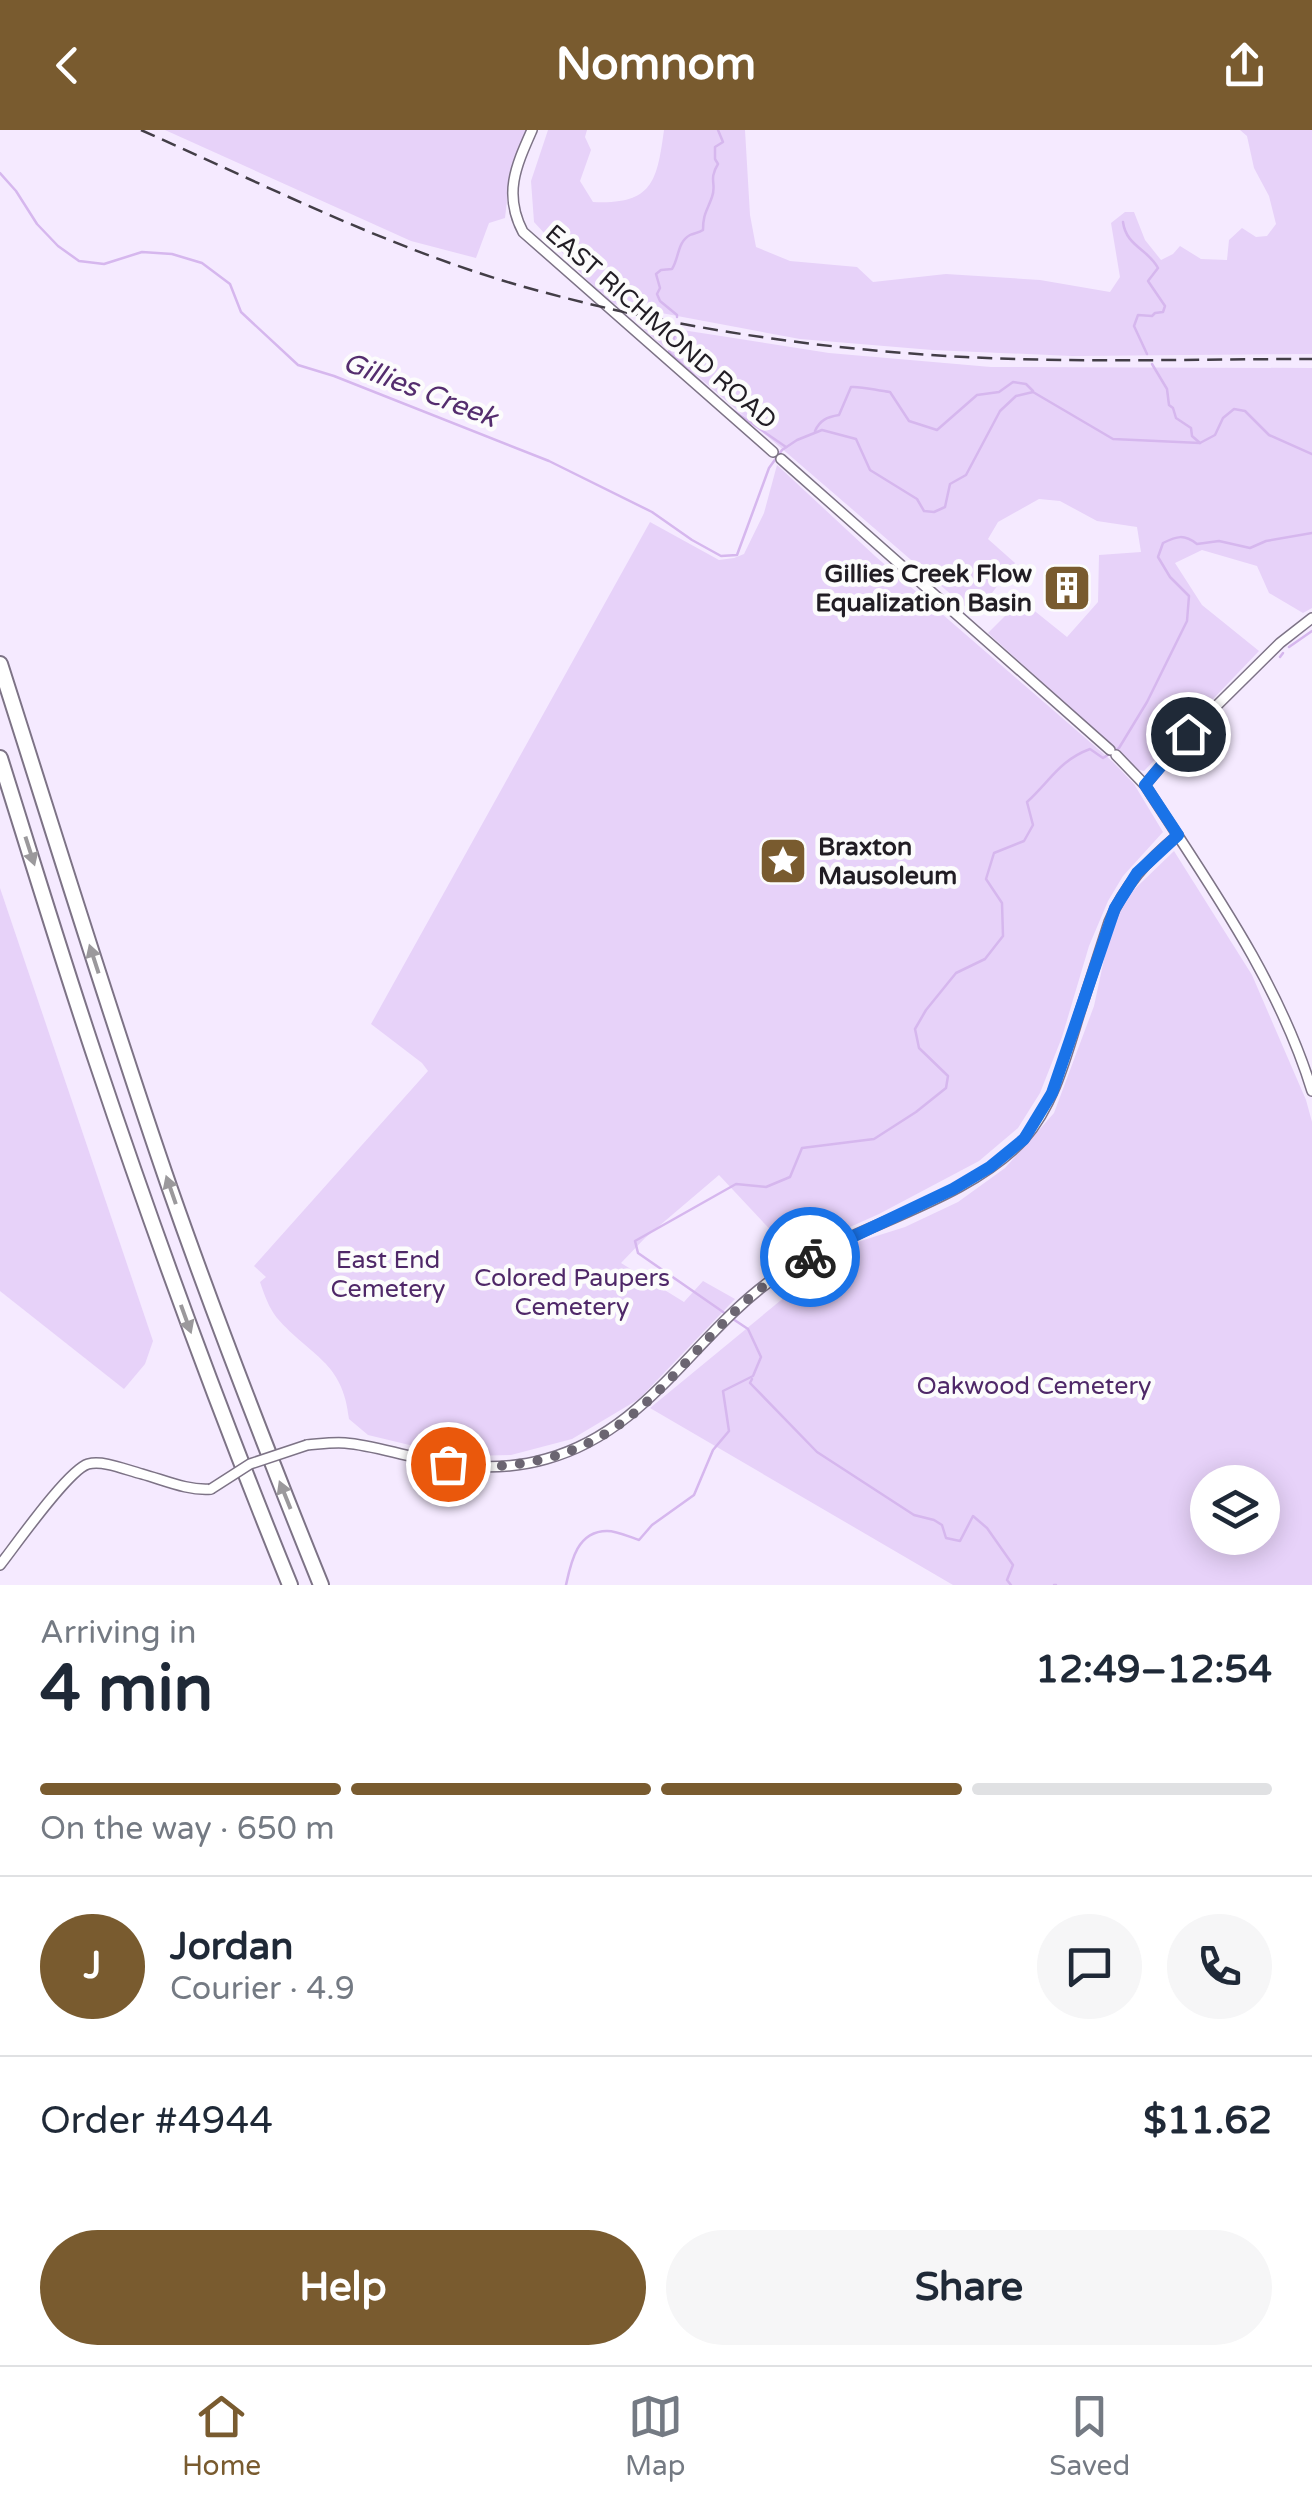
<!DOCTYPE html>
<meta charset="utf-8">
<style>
body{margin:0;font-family:"Varela Round",sans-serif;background:#f6f6f7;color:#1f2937;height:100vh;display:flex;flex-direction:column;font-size:38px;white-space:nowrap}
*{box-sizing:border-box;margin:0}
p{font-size:32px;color:#747a83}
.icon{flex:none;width:55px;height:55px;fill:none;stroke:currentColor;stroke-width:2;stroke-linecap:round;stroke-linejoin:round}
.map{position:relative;height:1455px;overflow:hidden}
.panel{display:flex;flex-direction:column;background:#fff;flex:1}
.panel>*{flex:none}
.fabs{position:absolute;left:1190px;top:1335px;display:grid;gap:20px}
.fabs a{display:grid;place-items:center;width:90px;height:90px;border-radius:50%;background:#fff;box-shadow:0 5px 25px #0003;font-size:50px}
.pin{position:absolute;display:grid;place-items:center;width:85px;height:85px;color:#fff;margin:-42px;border:5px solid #fff;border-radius:50%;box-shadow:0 2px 10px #0007}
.courier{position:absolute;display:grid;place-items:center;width:100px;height:100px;margin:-50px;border:8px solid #1a73e8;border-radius:50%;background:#fff;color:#222;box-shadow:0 2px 12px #0007}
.overview em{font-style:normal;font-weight:700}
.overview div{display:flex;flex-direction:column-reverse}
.overview{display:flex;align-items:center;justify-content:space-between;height:170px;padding:0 40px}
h1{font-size:65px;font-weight:700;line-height:75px}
.bar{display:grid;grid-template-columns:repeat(4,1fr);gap:15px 10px;align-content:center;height:120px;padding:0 40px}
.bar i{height:12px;border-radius:8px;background:#e0e1e3}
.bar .on{background:#795b2f}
.bar p{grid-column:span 4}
.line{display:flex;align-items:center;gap:25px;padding:0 40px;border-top:2px solid #e0e1e3}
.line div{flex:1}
.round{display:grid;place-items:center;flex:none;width:105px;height:105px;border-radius:52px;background:#f6f6f7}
.action{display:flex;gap:20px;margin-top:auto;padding:20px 40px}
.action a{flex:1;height:115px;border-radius:60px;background:#795b2f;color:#fff;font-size:40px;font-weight:700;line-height:115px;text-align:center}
.action a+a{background:#f6f6f7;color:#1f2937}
header{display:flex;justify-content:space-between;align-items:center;height:130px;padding:0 40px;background:#795b2f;color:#fff;font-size:45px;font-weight:700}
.menu{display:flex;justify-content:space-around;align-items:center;height:140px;border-top:2px solid #e0e1e3;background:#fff;font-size:28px;color:#747a83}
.menu a{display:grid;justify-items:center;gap:5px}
.menu .on{color:#795b2f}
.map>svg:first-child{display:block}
</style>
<header><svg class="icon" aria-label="back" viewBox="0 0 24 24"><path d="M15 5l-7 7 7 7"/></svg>Nomnom<svg class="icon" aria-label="share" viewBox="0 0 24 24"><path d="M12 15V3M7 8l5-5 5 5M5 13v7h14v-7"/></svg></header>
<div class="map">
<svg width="1312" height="1455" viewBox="0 0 1312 1455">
<rect width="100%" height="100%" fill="#f5eaff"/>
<g fill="#e7d2f9" fill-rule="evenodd">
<polygon points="165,0 527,0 510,43 505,88 489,93 476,128 411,111"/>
<path d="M548 0H587L585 7 591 20 580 51 593 72C653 75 657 51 664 0H745L750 85 756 117 790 131 857 137 873 152 946 144 1040 150 1110 162 1120 147 1111 93 1125 82H1134L1145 110 1161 130 1173 124 1180 116 1201 129 1227 130 1229 110 1242 98 1256 107 1267 106 1276 94 1269 66 1254 38 1247 6 1240 0H1312V224L1072 226 932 220 800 209 608 173 534 92 531 51Z"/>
<polygon points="663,197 829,223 991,237 1312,238 1312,478 1303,483 1269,463 1257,436 1202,420 1175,433 1202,475 1259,521 1144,641 1139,640 988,503 1021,470 1067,507 1098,472 1099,425 1141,422 1137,397 1097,391 1060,371 1039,369 998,392 988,409 1015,433 975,485 643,199"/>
<path d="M777 335 875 426 1113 632 1134 654 1163 702 1123 746 1108 771 1089 816 1062 907 1040 963 1018 998 979 1031 879 1084 792 1123 719 1045 645 1108 621 1133 684 1172 703 1151 735 1169 639 1269 572 1309 511 1325 471 1326 422 1318 368 1305 349 1289C343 1231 311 1227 277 1188 269 1178 264 1164 260 1152L266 1147 254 1136 428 941 422 933 371 894 650 392 719 430 734 428 744 424 764 383Z"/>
<path d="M1174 721 1252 845 1306 970 1312 992V1455H953L650 1278 848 1115 905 1097 958 1072 1005 1038 1054 983 1094 876 1115 778ZM1208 1352H1262V1408H1208Z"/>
<polygon points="0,758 153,1211 145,1234 124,1259 0,1161"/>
</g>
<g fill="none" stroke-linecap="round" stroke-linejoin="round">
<g stroke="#d6b7ee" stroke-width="2.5">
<polyline points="0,43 16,61 37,94 58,116 79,131 104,134 142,122 172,124 202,133 230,154 241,182 298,235 334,246 549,331 652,382 692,410 721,426 737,425 769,338 782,320 797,310 822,300 856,309 870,340 917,369 924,381 934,382 945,377 950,354 966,345 1000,281 1016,266 1033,262 1113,309 1200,313 1215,305 1223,288 1234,279 1245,281 1269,305 1312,324"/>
<path d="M1123 92C1126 116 1148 119 1158 138L1148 151 1165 176 1163 182 1155 183 1152 186 1138 185 1134 196 1147 224"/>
<path d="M677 187V185L660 171 657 164 660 158 656 144 661 140 672 139C679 129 677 112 690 105 694 103 699 103 703 100 703 84 707 81 712 67 717 54 708 50 718 34L715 29V17L723 12 718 0"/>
<polyline points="676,202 669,222 714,264"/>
<polyline points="1152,234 1167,259 1169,275 1173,278 1176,288 1191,298 1192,306 1200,313"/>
<polyline points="731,279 786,317"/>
<path d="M815 301C820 290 827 287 839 285L851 257C862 256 878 261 890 262L909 291 937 300 977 265 999 262 1013 252 1026 254 1033 261"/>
<polyline points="1289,517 1312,501"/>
<polyline points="1280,527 1283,523"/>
<path d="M726 1184 638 1123 635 1111 736 1054 766 1057 790 1047 802 1018 874 1009 916 982 946 958 948 946 919 918 915 899 926 880 956 843 985 829 1003 806 1002 773 986 749 994 723 1024 711 1033 695 1027 672C1050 651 1060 630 1090 619L1103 628 1119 618 1147 572 1187 491 1189 466 1170 447 1158 427 1163 413C1177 406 1184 404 1197 414L1219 411 1250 418 1266 411 1312 403"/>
<polyline points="752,1249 750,1253 817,1322 914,1385 934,1390 942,1395 946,1408 960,1411 973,1386 987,1398 1013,1435 1007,1450 1011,1455"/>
<path d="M566 1455C571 1432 577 1401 607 1401 618 1401 629 1407 639 1410L652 1395 694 1365 713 1320 729 1301 723 1261 753 1246 761 1227 748 1199 733 1189"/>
<polyline points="1054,1455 1056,1455"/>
</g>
<g stroke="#7d7386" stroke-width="12">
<g id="minor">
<path d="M532 0C516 36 503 64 523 102L773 322"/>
<polyline points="781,329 1110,620"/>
<path d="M1116 625 1145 655 1152 666C1213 760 1279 853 1312 961"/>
<polyline points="1145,655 1188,604 1280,513 1312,488"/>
<path d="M307 1315C320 1314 332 1312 345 1313 370 1315 394 1323 419 1328 461 1338 504 1341 546 1329 651 1300 694 1202 780 1144 852 1096 966 1072 1024 1009 1054 975 1066 927 1079 885 1089 854 1099 823 1109 792 1124 755 1148 730 1178 705"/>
<path d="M0 1435C15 1416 68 1340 88 1334 104 1330 126 1340 142 1344 164 1350 188 1361 211 1359"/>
</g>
</g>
<g stroke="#7d7386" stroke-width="18">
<g id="highway">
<path d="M0 534C56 709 110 886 170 1059 217 1193 268 1324 321 1455"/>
<path d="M0 628C32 730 63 832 97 933 156 1109 220 1283 290 1455"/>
</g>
</g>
<use href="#minor" stroke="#fff" stroke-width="9"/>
<use href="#highway" stroke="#fff" stroke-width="14"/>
<path stroke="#433e47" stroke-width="2.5" stroke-dasharray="15 8" stroke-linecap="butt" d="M141 0C263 54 383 115 511 153 658 196 812 219 965 227 1080 233 1196 229 1312 229"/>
<g stroke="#7d7386" stroke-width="12" stroke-linecap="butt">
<polyline id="minor-bridge" points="211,1359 250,1334 307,1315"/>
</g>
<use href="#minor-bridge" stroke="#fff" stroke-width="9"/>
</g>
<defs><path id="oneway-solid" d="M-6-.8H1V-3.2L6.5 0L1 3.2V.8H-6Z" transform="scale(2.5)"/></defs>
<g fill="#9b999c">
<use href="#oneway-solid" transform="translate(30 721) rotate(72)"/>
<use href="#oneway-solid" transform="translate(94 829) rotate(-108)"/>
<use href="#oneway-solid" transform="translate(171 1060) rotate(-109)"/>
<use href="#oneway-solid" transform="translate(186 1189) rotate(70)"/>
<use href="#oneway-solid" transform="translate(285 1365) rotate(-112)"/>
</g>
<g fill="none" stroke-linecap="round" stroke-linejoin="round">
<path stroke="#6b6571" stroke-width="10" stroke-dasharray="0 18" d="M448 1334C518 1343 587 1326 640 1278 697 1228 739 1161 810 1127"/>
<polyline stroke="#1a73e8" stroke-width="12" points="810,1127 953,1059 990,1037 1024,1009 1052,963 1115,778 1137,743 1178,705 1145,655 1188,604"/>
</g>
<defs>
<g id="building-square" transform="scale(2.5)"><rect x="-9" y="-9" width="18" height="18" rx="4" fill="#795b2f" stroke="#fcfcfc"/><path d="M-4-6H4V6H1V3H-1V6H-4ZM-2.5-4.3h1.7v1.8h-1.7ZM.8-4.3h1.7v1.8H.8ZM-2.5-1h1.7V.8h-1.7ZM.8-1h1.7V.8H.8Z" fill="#fff"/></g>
<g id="sight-square" transform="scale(2.5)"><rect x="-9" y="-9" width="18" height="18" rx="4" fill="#795b2f" stroke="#fcfcfc"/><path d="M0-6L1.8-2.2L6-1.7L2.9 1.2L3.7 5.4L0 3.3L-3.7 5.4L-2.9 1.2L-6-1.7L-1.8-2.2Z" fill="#fff"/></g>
</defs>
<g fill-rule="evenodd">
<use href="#building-square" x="1067" y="458"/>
<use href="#sight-square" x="783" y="731"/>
</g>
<g text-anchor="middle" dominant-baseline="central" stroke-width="9" stroke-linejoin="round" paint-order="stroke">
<g font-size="25" fill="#211d24" stroke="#fcfcfc">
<text transform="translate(661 197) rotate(41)">EAST RICHMOND ROAD</text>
</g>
<g font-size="25" font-weight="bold" fill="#211d24" stroke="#fcfcfc" text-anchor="end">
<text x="1032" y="444">Gillies Creek Flow<tspan x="1032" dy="29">Equalization Basin</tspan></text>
<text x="818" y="717" text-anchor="start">Braxton<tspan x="818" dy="29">Mausoleum</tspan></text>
</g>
<g font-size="25" fill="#4f2868" stroke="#fcfcfc">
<text x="388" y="1130">East End<tspan x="388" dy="29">Cemetery</tspan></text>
<text x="572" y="1148">Colored Paupers<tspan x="572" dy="29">Cemetery</tspan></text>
<text x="1034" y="1256">Oakwood Cemetery</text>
</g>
<g font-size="28" font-style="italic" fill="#542d6e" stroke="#fcfcfc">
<text transform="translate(420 260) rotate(21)">Gillies Creek</text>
</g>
</g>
</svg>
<div class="fabs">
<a><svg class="icon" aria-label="layers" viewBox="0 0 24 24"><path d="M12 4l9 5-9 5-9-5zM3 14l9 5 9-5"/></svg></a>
</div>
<div class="pin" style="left:448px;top:1334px;background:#ea580c"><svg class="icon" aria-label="bag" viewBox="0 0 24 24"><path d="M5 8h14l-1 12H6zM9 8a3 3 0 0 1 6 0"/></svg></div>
<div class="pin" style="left:1188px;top:604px;background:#1f2937"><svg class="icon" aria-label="home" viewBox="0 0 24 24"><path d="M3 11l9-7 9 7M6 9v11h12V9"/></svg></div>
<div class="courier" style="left:810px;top:1127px"><svg class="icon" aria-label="bike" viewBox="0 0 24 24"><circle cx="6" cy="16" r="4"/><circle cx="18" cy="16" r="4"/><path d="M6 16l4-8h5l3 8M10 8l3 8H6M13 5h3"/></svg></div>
</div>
<section class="panel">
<div class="overview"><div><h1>4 min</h1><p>Arriving in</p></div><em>12:49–12:54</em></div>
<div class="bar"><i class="on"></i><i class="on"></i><i class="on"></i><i></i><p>On the way · 650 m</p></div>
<div class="line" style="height:180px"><b class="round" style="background:#795b2f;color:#fff">J</b><div><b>Jordan</b><p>Courier · 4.9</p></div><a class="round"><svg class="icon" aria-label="chat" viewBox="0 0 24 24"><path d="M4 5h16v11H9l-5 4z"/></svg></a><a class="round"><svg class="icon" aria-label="phone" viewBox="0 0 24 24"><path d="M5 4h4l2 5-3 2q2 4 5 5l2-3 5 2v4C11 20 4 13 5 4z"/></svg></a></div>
<div class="line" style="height:130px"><div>Order #4944</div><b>$11.62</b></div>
<div class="action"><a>Help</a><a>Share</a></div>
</section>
<nav class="menu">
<a class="on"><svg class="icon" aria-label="home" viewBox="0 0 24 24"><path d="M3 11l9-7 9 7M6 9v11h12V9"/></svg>Home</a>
<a><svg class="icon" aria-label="map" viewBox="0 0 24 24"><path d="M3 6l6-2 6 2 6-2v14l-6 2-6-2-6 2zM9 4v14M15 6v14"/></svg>Map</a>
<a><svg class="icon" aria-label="saved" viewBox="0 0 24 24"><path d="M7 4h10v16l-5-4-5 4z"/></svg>Saved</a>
</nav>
